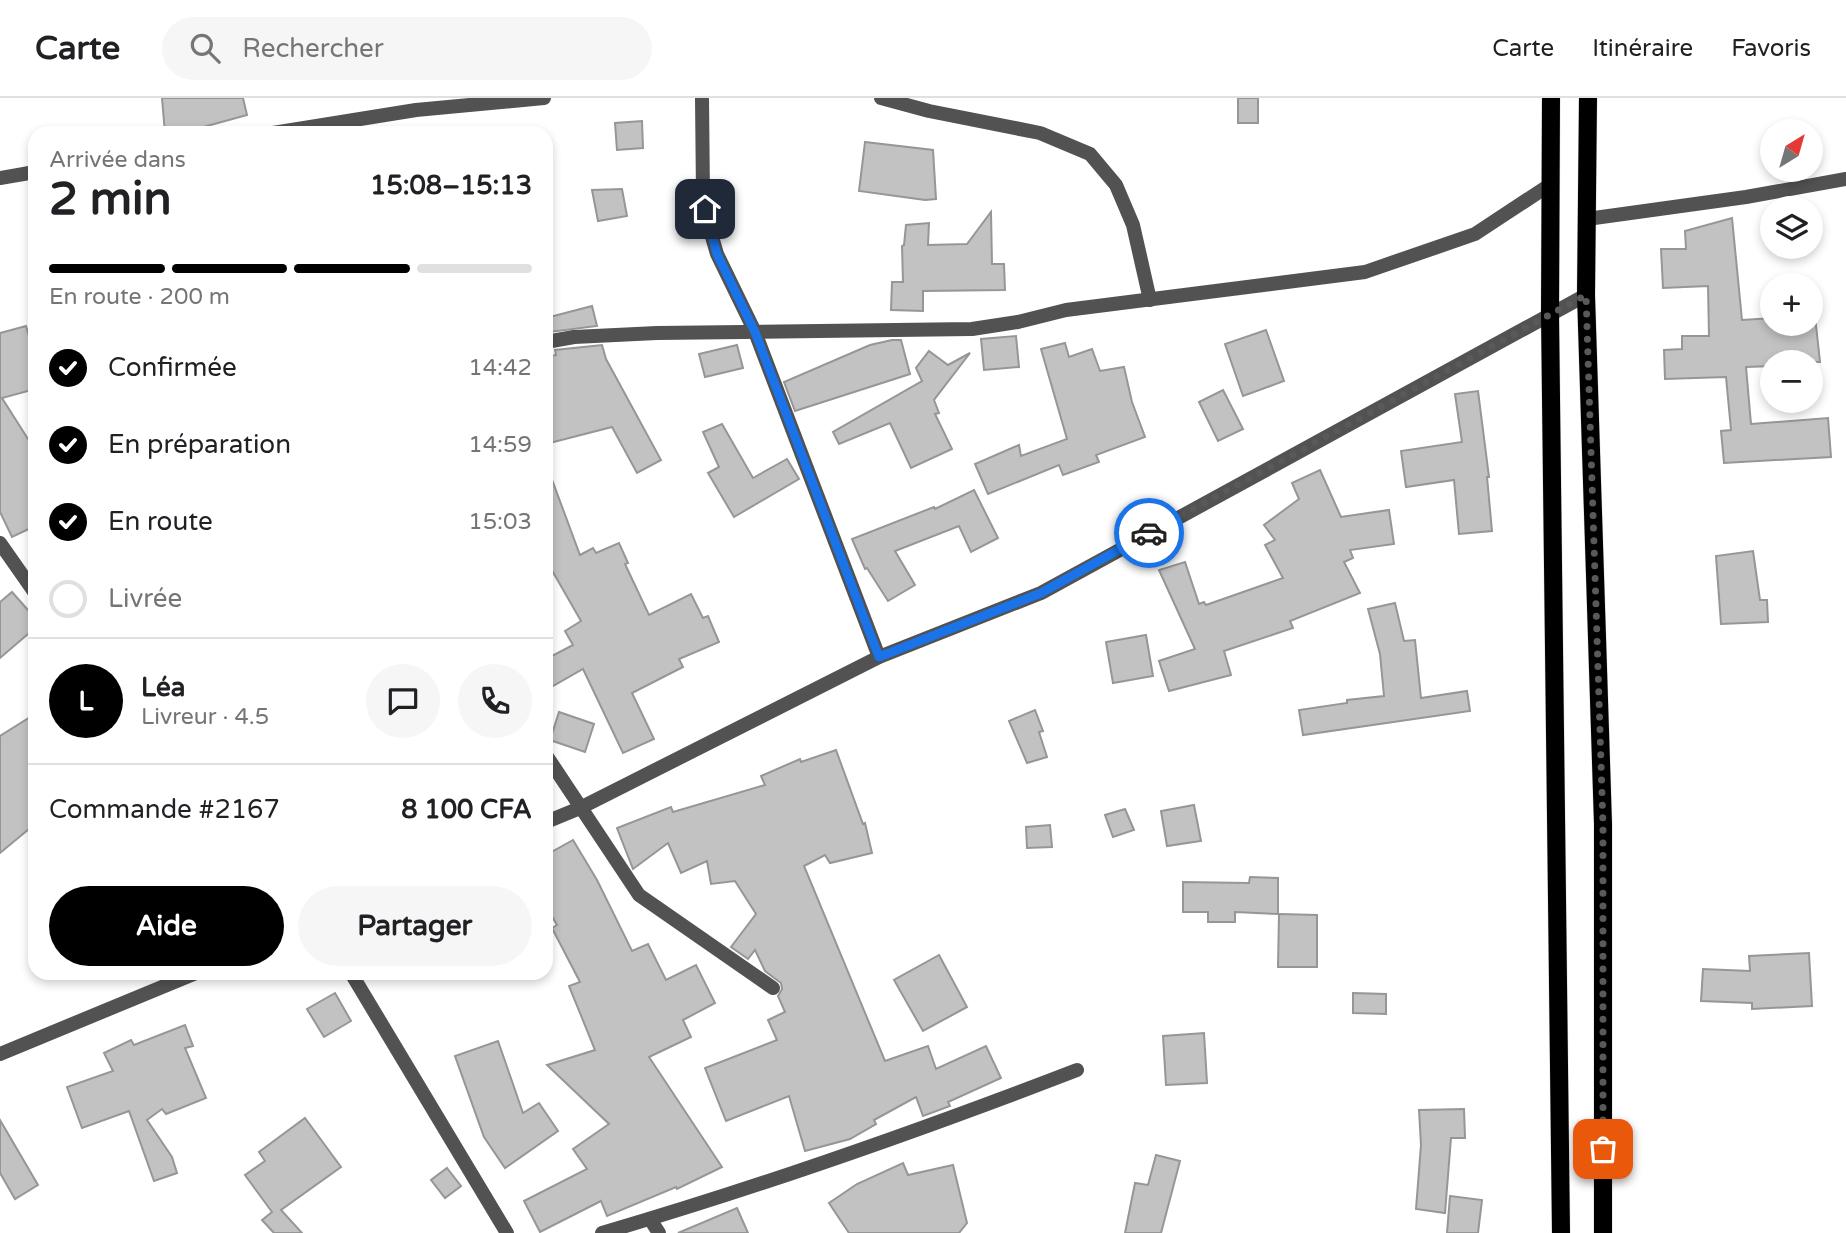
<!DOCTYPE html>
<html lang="fr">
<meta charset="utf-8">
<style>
body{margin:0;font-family:"Varela Round",sans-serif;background:#f6f6f6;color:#202124;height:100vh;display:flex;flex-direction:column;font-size:26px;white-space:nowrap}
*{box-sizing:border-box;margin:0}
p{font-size:23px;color:#757577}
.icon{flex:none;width:38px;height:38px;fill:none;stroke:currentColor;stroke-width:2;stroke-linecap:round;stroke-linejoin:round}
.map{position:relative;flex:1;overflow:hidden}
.details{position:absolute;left:28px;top:28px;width:525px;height:854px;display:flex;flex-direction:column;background:#fff;border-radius:21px;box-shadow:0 4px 10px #0003}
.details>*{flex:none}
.needle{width:46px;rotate:37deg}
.tools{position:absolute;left:1760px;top:21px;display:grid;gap:14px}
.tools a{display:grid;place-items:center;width:63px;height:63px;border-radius:50%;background:#fff;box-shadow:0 4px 10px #0003;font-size:35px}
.pin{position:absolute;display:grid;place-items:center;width:60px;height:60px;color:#fff;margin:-30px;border-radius:14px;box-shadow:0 4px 10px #0006}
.courier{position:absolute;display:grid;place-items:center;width:70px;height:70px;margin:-35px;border:5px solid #1a73e8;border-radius:50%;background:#fff;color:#222;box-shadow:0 2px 9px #0007}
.overview em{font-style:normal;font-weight:700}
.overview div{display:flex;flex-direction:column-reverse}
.overview{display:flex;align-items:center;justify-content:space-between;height:119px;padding:0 21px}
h1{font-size:46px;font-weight:700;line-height:52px}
.bar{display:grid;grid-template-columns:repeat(4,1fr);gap:10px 7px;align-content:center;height:84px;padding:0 21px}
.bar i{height:9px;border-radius:5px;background:#e0e0e0}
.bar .selected{background:#000}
.bar p{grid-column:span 4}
.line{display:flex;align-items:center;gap:18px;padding:0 21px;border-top:2px solid #e0e0e0}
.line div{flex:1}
.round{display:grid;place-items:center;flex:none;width:74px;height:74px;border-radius:37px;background:#f6f6f6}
ol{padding:0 21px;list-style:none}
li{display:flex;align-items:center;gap:21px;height:77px}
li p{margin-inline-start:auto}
li .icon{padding:7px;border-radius:50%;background:#000;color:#fff;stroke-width:4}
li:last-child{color:#757577}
li i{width:38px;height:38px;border:4px solid #e0e0e0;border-radius:50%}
.action{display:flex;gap:14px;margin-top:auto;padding:14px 21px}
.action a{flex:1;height:80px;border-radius:42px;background:#000;color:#fff;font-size:28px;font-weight:700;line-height:80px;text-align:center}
.action a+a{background:#f6f6f6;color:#202124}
header{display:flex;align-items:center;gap:42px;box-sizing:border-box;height:98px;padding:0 35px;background:#fff;border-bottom:2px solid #e0e0e0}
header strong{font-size:33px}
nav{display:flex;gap:38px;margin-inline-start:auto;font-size:24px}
.search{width:490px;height:63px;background:#f6f6f6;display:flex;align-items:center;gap:18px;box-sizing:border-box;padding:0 24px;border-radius:38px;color:#757577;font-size:26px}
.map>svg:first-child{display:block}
</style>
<header>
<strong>Carte</strong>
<div class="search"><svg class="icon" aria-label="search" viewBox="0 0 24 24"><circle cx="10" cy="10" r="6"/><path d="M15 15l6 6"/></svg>Rechercher</div>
<nav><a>Carte</a><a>Itinéraire</a><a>Favoris</a></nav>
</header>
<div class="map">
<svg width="1846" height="1135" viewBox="0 0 1846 1135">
<rect width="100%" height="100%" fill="#fff"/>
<g fill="#c2c2c2" stroke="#969696" stroke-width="2">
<polygon points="162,0 243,0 247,17 196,31 196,35 165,35"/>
<rect x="1238" y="0" width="20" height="25"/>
<polygon points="642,23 643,50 617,52 615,25"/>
<polygon points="865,44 933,52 936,101 925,102 859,93"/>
<polygon points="622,91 627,118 598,123 592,92"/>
<polygon points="991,114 992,166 1004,166 1005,192 923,193 923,213 891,212 892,184 903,184 902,148 904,147 906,127 929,125 928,147 967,146"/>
<polygon points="1732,120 1742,222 1773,220 1773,226 1811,226 1811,218 1815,218 1820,264 1773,264 1773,268 1746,269 1751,326 1828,320 1831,359 1724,365 1721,333 1731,332 1726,279 1665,281 1664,252 1682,251 1682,238 1709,238 1708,188 1663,190 1661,151 1686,151 1685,133"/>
<polygon points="592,208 597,228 550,234 546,220"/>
<polygon points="26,228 30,242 35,240 35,291 2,300 35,352 35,428 12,439 0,414 0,235"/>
<polygon points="1266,232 1284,283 1243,298 1225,246"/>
<polygon points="1016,238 1019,269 984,272 981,241"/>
<polygon points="892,242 901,242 910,276 795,313 784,284 870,247"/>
<polygon points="1065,245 1069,259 1092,251 1100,273 1124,269 1132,304 1145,339 1096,357 1099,364 1063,377 1059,367 988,396 975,366 1019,347 1021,358 1067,341 1041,251"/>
<polygon points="602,247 606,261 661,362 637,375 612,329 546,346 546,259 556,257 555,252"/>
<polygon points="737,247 743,270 705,279 699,256"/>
<polygon points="929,253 948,267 970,255 934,302 939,315 935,316 952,351 911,370 890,325 839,346 833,334 922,283 916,270"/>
<polygon points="1223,292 1243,331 1218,343 1199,304"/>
<polygon points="1478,293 1489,379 1487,379 1492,433 1459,436 1454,382 1406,389 1401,353 1462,344 1455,296"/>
<polygon points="722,326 753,380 787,361 799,381 734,419 708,375 719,369 703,334"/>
<polygon points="546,371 548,371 580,457 593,450 596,455 619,445 628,465 625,466 649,517 691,496 703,520 708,518 719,544 679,561 683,569 632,595 654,641 623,655 583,571 546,592 546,561 573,547 565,533 581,523 546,462"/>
<polygon points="1320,372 1341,419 1389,412 1394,446 1350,452 1353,460 1344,464 1360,495 1290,523 1293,530 1224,553 1231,577 1169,593 1159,563 1195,551 1159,472 1185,464 1199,506 1204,504 1206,507 1283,480 1265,447 1275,442 1264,427 1299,401 1292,385"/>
<polygon points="974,392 998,440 971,454 959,428 895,453 915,487 888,503 867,470 865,471 852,441 934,409 935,411"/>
<polygon points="1753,453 1760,502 1767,502 1768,524 1721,526 1716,458"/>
<polygon points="12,494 35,520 35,530 0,560 0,504"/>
<polygon points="1395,505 1404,543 1415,542 1421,600 1467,593 1470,613 1303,637 1299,612 1347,605 1347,602 1384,598 1380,556 1368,511"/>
<polygon points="1146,537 1153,578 1113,585 1106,544"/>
<polygon points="1035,612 1043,633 1039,634 1047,659 1027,665 1009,623"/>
<polygon points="559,614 594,626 585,654 550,642"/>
<polygon points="35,616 35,726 0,755 0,638"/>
<polygon points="836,652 863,726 865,725 872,755 830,765 825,757 804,768 885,963 928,948 936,971 986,948 1001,980 948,1004 950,1008 923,1018 916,999 874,1022 876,1026 850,1041 805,1053 789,998 726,1023 705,970 777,942 768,922 785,914 778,898 782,891 781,885 765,873 755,852 748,861 731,849 756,816 735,783 711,786 707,763 681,775 668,745 633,771 617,730 671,709 673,714 765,687 761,678 800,661 801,664"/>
<polygon points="1194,707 1201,743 1167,748 1161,713"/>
<polygon points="1125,711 1134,732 1113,739 1105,717"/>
<polygon points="1050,727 1052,749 1027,750 1026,729"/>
<polygon points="573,742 597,782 632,853 648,846 666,882 696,867 715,905 683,922 691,939 649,959 722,1069 677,1091 676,1089 607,1118 601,1103 540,1134 524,1103 587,1071 573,1051 609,1026 547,967 595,952 569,888 580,884 552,830 557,827 546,808 546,757"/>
<polygon points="1250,779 1278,780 1278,816 1235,814 1235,824 1208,824 1208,814 1183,814 1183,784 1249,785"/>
<polygon points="1279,816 1317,817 1317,869 1278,869"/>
<polygon points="1809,855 1812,908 1752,911 1752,905 1701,903 1703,871 1750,873 1749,858"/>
<polygon points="939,857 967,909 923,933 894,882"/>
<polygon points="335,895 351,923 324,939 307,911"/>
<polygon points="1353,895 1386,896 1386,916 1353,915"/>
<polygon points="185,927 193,948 185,950 206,1000 166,1016 162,1011 147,1022 172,1059 177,1075 154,1083 129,1013 82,1030 67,989 113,973 104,955 131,942 134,947"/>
<polygon points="1204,935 1207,985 1166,987 1163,938"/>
<polygon points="498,943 523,1015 539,1005 558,1033 505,1070 484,1039 455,958"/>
<polygon points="1464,1011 1465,1040 1451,1040 1445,1115 1416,1111 1421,1047 1419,1012"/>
<polygon points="305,1020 341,1069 281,1112 302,1135 274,1135 262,1122 272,1114 245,1077 265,1063 259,1054"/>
<polygon points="0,1022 38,1087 15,1101 0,1075"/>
<polygon points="1156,1057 1180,1063 1161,1135 1125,1135 1135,1085 1148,1087"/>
<polygon points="903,1065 908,1077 953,1067 967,1125 959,1135 849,1135 829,1105 857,1086"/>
<polygon points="447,1070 461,1088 445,1100 431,1082"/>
<polygon points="1450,1098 1482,1102 1478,1135 1447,1135"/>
<polygon points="737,1110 748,1135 678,1135"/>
</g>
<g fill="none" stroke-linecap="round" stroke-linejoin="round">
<g stroke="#dbdbdb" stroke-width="19">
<g id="primary">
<polyline points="1551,0 1550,216 1561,1135"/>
<polyline points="1588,0 1586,197 1603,726 1603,1135"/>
</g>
</g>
<g stroke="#525252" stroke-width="14">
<polyline points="702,0 703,97 708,125 717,156 755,234 879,559"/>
<polyline points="881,0 929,13 1040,35 1090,56 1116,87 1133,127 1150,202"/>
<polyline points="273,35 416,12 544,0"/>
<polyline points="0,80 35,74"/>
<polyline points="1587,121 1746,99 1846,81"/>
<polyline points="546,244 574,239 657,235 972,231 1018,224 1066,212 1365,174 1475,136 1551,86"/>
<polyline points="0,445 35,495"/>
<polyline points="546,657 639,797 773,890"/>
<polyline points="546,724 580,710 879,559 1041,495 1586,197"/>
<polyline points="351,875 507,1135"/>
<polyline points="0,956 196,875"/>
<polyline points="650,1121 659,1135"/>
<path d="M602 1135C763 1088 921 1032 1077 972"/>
</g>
<use href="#primary" stroke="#000" stroke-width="18"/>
</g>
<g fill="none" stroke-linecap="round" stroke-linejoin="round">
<polyline stroke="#595959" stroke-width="7" stroke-dasharray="0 12.6" points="1149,435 1586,197 1603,726 1603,1051"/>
<polyline stroke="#1a73e8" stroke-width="9" points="705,111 717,156 755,234 879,559 1041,495 1149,435"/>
</g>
</svg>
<div class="tools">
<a><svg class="needle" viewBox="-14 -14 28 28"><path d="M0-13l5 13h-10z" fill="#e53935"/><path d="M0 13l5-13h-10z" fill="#757577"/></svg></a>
<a><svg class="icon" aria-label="layers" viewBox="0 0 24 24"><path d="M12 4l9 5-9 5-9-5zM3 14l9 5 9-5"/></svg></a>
<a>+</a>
<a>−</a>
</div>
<div class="pin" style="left:1603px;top:1051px;background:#ea580c"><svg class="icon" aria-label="bag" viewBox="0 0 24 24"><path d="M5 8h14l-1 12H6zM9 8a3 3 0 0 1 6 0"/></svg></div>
<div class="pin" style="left:705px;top:111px;background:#1f2937"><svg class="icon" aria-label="home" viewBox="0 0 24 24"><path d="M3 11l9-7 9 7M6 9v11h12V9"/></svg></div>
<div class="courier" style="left:1149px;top:435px"><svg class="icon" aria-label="car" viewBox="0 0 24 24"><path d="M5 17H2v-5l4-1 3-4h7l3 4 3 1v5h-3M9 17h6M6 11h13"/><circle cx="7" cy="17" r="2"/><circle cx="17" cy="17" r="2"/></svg></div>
<section class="details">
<div class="overview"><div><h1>2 min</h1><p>Arrivée dans</p></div><em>15:08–15:13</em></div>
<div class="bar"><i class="selected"></i><i class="selected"></i><i class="selected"></i><i></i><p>En route · 200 m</p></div>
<ol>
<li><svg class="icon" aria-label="check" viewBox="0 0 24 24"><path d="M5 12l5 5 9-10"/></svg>Confirmée<p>14:42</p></li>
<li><svg class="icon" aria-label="check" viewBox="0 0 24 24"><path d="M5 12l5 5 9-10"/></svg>En préparation<p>14:59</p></li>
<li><svg class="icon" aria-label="check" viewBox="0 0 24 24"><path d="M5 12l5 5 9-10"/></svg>En route<p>15:03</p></li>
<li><i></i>Livrée</li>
</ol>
<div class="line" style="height:126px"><b class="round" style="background:#000;color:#fff">L</b><div><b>Léa</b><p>Livreur · 4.5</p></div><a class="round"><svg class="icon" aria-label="chat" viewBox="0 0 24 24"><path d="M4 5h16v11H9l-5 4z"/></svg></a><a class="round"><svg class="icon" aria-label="phone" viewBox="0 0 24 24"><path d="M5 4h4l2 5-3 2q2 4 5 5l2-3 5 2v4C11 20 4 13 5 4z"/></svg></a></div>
<div class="line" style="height:91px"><div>Commande #2167</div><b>8 100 CFA</b></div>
<div class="action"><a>Aide</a><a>Partager</a></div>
</section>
</div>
